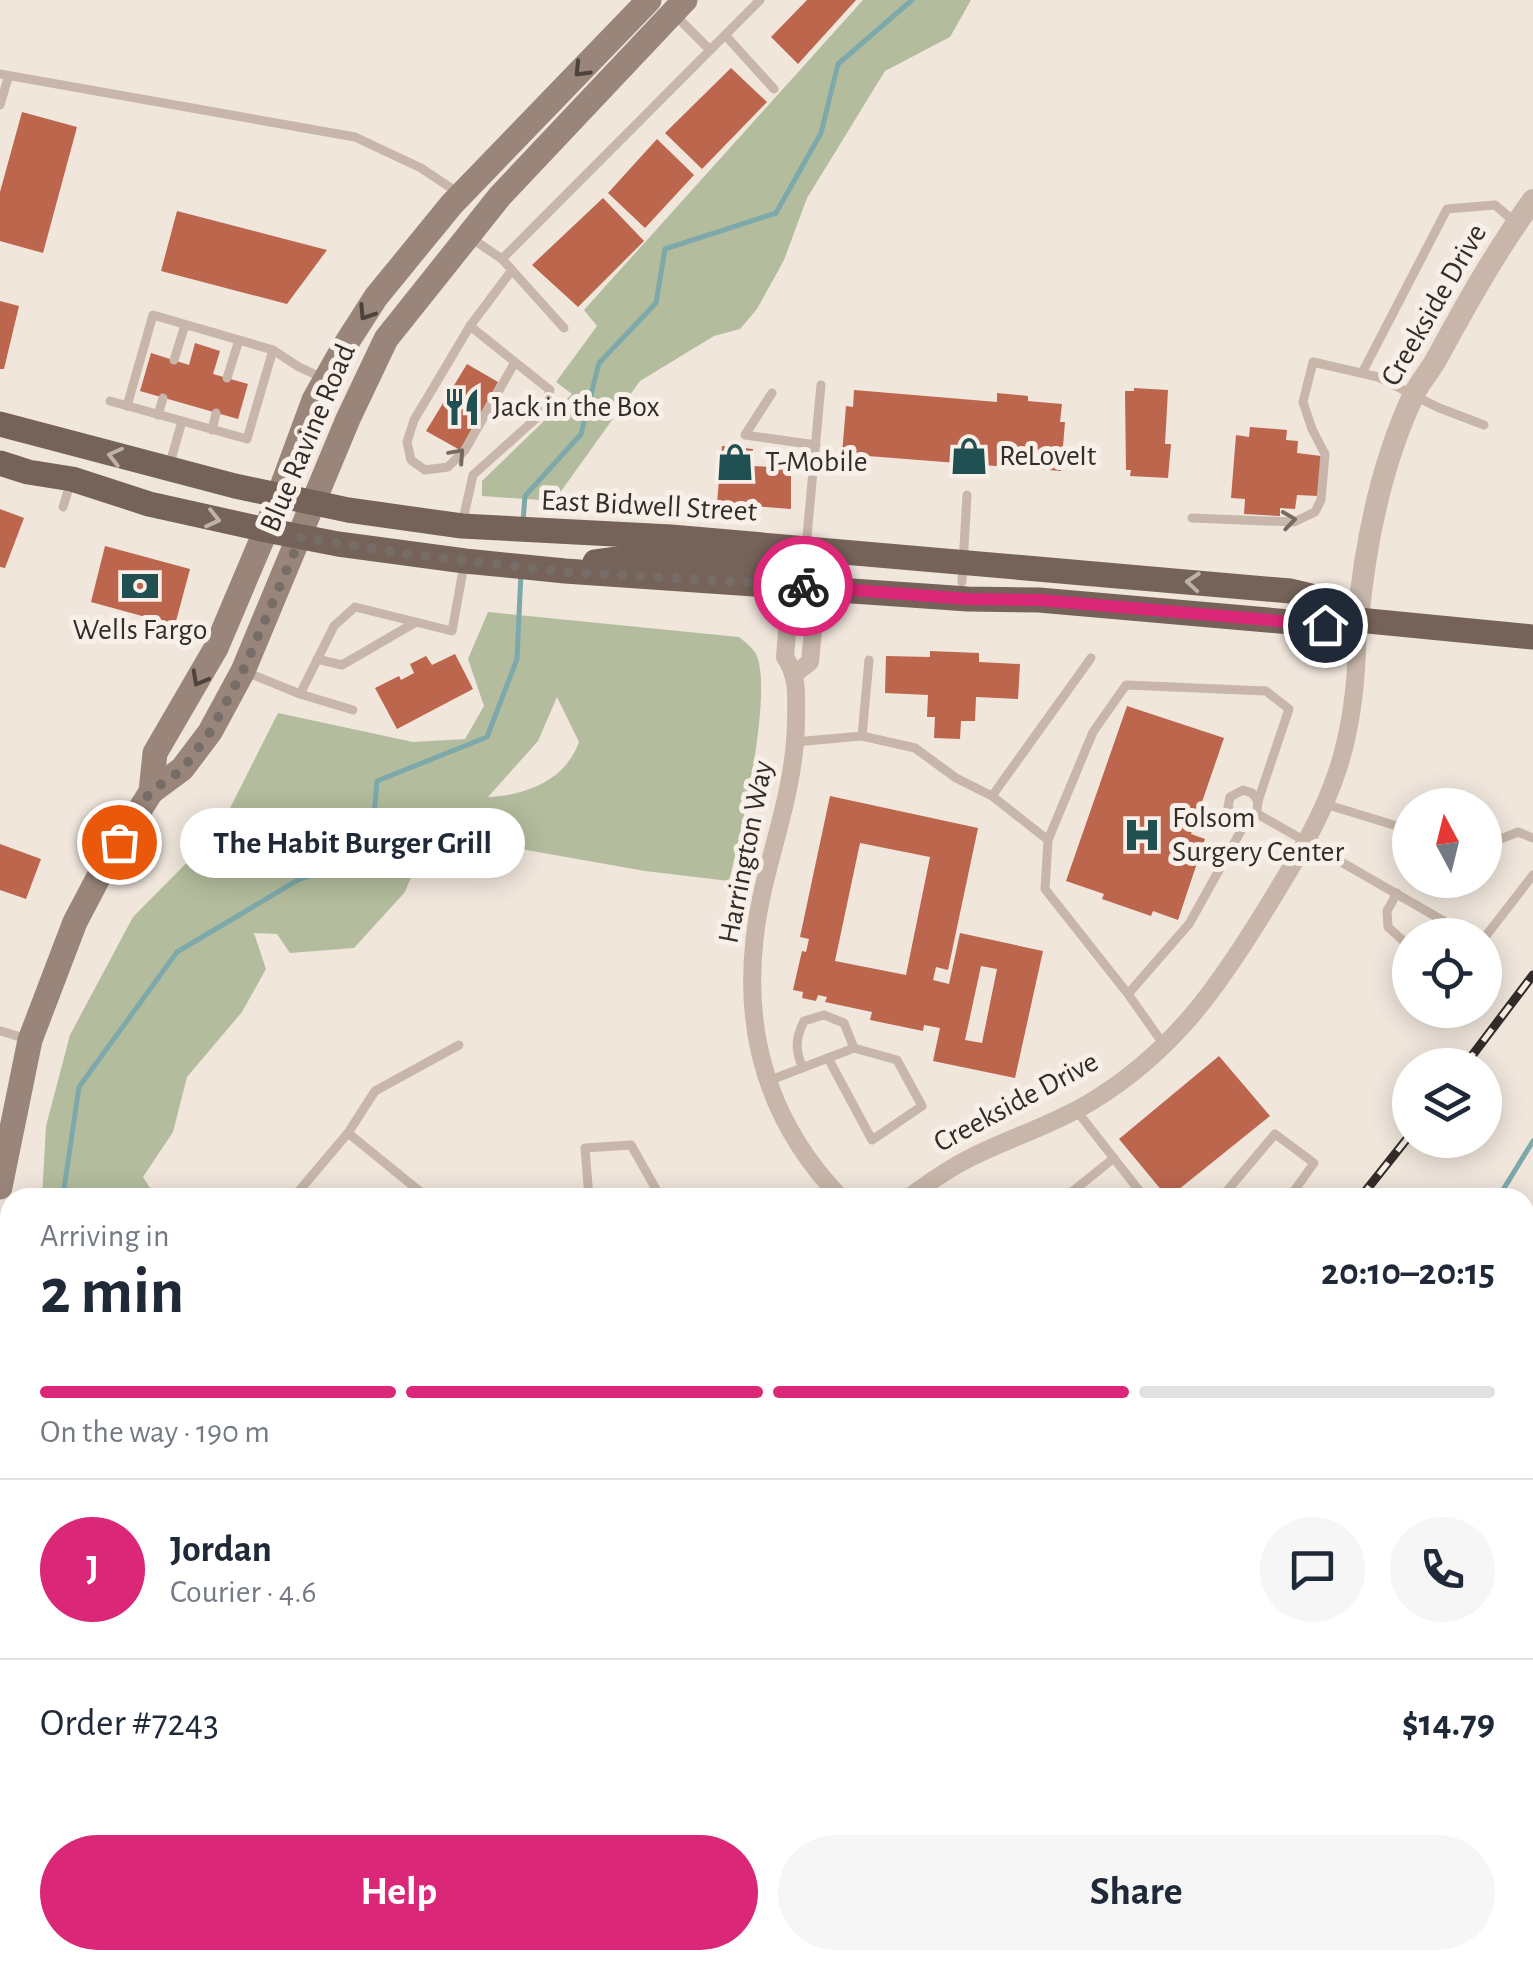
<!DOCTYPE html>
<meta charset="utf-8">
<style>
body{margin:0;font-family:"Alegreya Sans",sans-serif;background:#f6f6f7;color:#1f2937;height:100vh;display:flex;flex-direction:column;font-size:38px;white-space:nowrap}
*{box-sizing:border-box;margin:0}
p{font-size:32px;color:#747a83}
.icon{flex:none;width:55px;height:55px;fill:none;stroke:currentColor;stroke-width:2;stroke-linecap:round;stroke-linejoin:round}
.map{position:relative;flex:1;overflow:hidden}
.panel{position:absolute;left:0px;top:1188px;width:1535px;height:782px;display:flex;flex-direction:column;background:#fff;border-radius:30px 30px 0 0;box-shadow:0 5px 25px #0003}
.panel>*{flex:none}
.needle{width:65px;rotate:353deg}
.fabs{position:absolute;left:1392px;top:788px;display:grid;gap:20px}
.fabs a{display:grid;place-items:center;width:110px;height:110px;border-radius:50%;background:#fff;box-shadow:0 5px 25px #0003;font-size:50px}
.pin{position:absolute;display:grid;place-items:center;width:85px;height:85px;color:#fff;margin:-42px;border:5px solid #fff;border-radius:50%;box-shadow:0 2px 10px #0007}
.courier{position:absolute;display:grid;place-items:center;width:100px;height:100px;margin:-50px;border:8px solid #db2777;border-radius:50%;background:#fff;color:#222;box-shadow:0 2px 12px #0007}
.bubble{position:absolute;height:70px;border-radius:35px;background:#fff;box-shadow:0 5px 25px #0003;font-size:32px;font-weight:700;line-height:70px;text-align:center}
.summary em{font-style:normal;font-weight:700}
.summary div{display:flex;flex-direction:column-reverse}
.summary{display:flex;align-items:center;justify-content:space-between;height:170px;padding:0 40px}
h1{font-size:65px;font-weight:700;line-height:75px}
.bar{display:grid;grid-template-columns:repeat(4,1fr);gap:15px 10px;align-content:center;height:120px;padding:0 40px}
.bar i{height:12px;border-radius:8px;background:#e0e1e3}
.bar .on{background:#db2777}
.bar p{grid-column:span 4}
.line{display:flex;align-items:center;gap:25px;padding:0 40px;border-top:2px solid #e0e1e3}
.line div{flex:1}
.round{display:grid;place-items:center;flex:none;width:105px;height:105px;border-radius:52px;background:#f6f6f7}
.primary-button{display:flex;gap:20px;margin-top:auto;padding:20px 40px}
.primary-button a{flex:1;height:115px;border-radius:60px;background:#db2777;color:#fff;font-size:40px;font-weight:700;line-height:115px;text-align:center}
.primary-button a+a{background:#f6f6f7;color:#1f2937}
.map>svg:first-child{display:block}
</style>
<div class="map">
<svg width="1533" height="1968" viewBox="0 0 1533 1968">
<rect width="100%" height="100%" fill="#f0e6dc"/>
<g fill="#b3bd9d" fill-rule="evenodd">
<polygon points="863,0 971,0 950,37 885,71 807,198 784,260 757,309 740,329 714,336 640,381 554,501 482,496 482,481 572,394 556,382 597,326 584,310"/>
<path d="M488 612 739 637C744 641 753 648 756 654 774 690 740 839 729 881L645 871 487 843 435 818 405 892 354 948 290 953 277 934 254 933 266 969 242 1012 187 1077 173 1132 143 1177 156 1197H42L46 1126 70 1035 133 917 219 830 278 713 413 742 465 739 484 706 468 659ZM557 697 579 742C565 781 526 795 488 797L538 741Z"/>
<polygon points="10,1522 10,1960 261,1960 261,1968 0,1968 0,1610 4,1604 0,1523"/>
</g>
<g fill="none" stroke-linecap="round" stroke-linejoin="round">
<g stroke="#7da9aa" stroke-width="5">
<polyline points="523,521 525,496 581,434 599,363 656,303 665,249 776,213 821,133 838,64 912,0"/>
<polyline points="67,1198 64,1189 79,1087 177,952 298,880 343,864 373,827 377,781 487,737 517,659 521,572"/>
<polyline points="1498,1198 1533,1141"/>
<polyline points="1525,1365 1529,1371 1525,1376"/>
<polyline points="71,1960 72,1968"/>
<polyline points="858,1968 864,1960"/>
</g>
</g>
<g fill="#bc664e" fill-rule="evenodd">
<polygon points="807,0 856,0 798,64 771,37"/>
<polygon points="731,68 767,102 702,169 665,133"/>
<polygon points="22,112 77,127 43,253 0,241 0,192"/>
<polygon points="657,139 694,175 645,228 608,193"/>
<polygon points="603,198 644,241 578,307 532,265"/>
<polygon points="177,211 327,250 287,304 161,271"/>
<polygon points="0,301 19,306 4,369 0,369"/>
<polygon points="195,343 220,351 213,374 248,384 238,419 140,391 151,353 189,365"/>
<polygon points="467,364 498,382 460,450 426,431"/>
<polygon points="1134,388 1168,390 1165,444 1171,444 1168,478 1130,476 1131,470 1126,470 1125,391 1134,391"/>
<polygon points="854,390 997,402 997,393 1028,396 1028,401 1062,404 1060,422 1065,422 1061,471 842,454 846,406 853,407"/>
<polygon points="1250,427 1287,430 1286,440 1298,441 1297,453 1321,456 1318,496 1297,495 1295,509 1280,508 1280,516 1244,514 1245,499 1231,498 1236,435 1249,437"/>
<polygon points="722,446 753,449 752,466 791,468 791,509 717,503"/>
<polygon points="0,509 24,518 5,568 0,567"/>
<polygon points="105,546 190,569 175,625 91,602"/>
<polygon points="930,651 979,653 979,662 1020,664 1018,699 976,697 975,721 961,721 960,739 934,738 935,717 927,717 928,695 885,693 886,656 930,657"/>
<polygon points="455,654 473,689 397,729 375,688 399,676 401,680 414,673 410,664 426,656 432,665"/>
<polygon points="1127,706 1224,738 1191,834 1205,839 1178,920 1153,911 1151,916 1102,899 1104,894 1066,881"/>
<path d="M830 796 978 828 948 970 936 967 933 980 949 984 960 933 1043 951 1015 1078 933 1061 940 1028 924 1025 923 1031 870 1020 872 1012 825 1002 827 997 818 995 816 1001 802 998 803 992 793 990 802 951 806 952 809 939 800 937ZM860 843 930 857 906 975 835 961ZM981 966 997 969 982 1043 965 1040Z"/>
<polygon points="0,844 41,859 26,899 0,890"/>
<polygon points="1219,1056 1270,1116 1168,1198 1119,1139"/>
<polygon points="1242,1960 1243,1968 1196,1968 1196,1966"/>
</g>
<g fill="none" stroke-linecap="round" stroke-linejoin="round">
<g stroke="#c7b6a9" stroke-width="9">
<polyline points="673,13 710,50"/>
<polyline points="725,35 774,89"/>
<polyline points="0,74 355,137 421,168 457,192"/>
<polyline points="0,105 8,78"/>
<polyline points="471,238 502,259 564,328"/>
<polyline points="502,259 760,0"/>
<polyline points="470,326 512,270"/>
<polyline points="174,360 185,325"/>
<polyline points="1362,373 1447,209 1495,205 1516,223"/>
<polyline points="227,378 239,340"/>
<polyline points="772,393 745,435 816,445"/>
<polyline points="110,401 247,439 273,350 299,367 323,378"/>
<polyline points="127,406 153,315 273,350"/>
<polyline points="158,415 163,398"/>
<polyline points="212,430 216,413"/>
<polyline points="169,467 182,421"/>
<polyline points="63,507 71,481"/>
<polyline points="1192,518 1294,522 1315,512 1321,500 1325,454 1312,429 1303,402 1313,362 1378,377 1437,407 1484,425"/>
<polyline points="462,524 473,475 541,414 550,390 470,326 414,420 407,442 411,460 425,470 448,467 465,450 515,362"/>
<polyline points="806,547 821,385"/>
<polyline points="962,582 967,495"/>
<polyline points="317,659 342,665 416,622"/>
<polyline points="869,660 862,736 915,748 956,778 992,796"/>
<polyline points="246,672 300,694 334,626 355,607 452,631 464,565"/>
<polyline points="300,694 353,710"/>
<polyline points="795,742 862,736"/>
<polyline points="1325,804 1410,830"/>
<polyline points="1256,813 1468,935"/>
<polyline points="1247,820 1233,816 1228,807 1230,797 1243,790 1252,793 1258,801"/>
<polyline points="1048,840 992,796 1091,658"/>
<polyline points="1485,845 1518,832 1533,838"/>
<polyline points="1397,893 1387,911 1388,927 1410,947"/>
<polyline points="1485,937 1533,875"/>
<polyline points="1128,994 1189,924 1247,820 1257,810 1258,801 1289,709 1266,691 1126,685 1093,732 1048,840 1045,889 1128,994 1164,1045"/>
<polyline points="1,1031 27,1039"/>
<polyline points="828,1058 872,1140 922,1106 897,1060 854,1048"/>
<path d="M768 1081 854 1048 844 1023 824 1015 804 1021C795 1039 795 1051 803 1068"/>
<polyline points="1076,1110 1145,1198"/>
<polyline points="348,1133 428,1198"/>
<polyline points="1073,1191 1114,1158"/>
<polyline points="293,1198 348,1133 375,1091 459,1045"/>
<polyline points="589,1198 585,1148 631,1145 661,1198"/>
<polyline points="1221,1198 1275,1134 1314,1163 1289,1198"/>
<polyline points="276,1968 276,1960"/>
<polyline points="686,1968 691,1960"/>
</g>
<g stroke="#c7b6a9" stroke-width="18">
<path d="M791 585 785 657C799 678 796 698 796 722 795 783 775 836 762 894 737 1009 758 1112 841 1198"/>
<polyline points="796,673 810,662 817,587"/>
<path d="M908 1198C928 1183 949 1168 972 1157 1010 1138 1052 1125 1089 1103 1174 1052 1219 986 1269 904 1296 860 1322 818 1338 769 1354 720 1357 670 1358 620"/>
<polyline points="1525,1780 1533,1788"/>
<polyline points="1525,1845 1533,1838"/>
<polyline points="1436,1968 1439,1960"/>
</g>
<path stroke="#c7b6a9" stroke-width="22" d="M1358 620C1365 545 1381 465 1413 396 1419 383 1430 371 1437 358 1467 303 1496 251 1533 200"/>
<g stroke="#9a857a" stroke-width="25">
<polyline points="151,792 155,753 216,648 266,530 314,400 344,347 376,297 452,204 649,0"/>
<polyline points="0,1187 30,1040 75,922 106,863 151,792 182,769 210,732 243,671 348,419 386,339 500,196 685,0"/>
</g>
<g stroke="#75635a" stroke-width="25">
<polyline points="0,424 235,486 348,510 462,526 671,537 1290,591 1331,601 1358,620"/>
<polyline points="0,463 28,472 72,479 149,504 266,530 338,544 465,561 565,571 968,599 1039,600 1325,625 1358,620 1533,637"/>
<polyline points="595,562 648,555 793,564 801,559 806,549"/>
</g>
<g stroke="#342c28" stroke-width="9">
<g id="rail">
<polyline points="1465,1065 1533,975"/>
<polyline points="1360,1198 1410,1135"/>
<polyline points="826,1968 829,1960"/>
</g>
</g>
<use href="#rail" stroke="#f8f0e8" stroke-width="5" stroke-dasharray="15" stroke-linecap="butt"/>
</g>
<defs><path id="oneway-chevron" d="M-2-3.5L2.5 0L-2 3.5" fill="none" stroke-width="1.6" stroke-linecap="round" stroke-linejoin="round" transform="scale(2.5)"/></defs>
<g stroke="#4e423c">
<use href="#oneway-chevron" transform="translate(581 70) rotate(134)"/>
<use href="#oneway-chevron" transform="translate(366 313) rotate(123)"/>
<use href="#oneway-chevron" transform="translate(199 679) rotate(119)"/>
</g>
<g stroke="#766a62">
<use href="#oneway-chevron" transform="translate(458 455) rotate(-48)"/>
<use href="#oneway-chevron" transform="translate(1289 520) rotate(-8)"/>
</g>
<g stroke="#bdb1a8">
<use href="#oneway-chevron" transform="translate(115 456) rotate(-166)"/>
<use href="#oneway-chevron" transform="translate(213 519) rotate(13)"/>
<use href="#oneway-chevron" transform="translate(1193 582) rotate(-175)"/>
</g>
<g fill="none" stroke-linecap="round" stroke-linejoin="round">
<polyline stroke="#766d67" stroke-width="10" stroke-dasharray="0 18" points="119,842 150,792 182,770 210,732 243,671 301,537 407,554 565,572 803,586"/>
<polyline stroke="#db2777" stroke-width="12" points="803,586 968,599 1040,600 1325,625"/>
</g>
<defs>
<g id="restaurant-bare" transform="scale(3)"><path d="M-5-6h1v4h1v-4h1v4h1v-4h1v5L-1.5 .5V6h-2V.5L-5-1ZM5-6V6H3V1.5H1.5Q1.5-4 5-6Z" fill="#215052" stroke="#f8f0e8" stroke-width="2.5" paint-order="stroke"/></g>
<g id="shop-bare" transform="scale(3)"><path d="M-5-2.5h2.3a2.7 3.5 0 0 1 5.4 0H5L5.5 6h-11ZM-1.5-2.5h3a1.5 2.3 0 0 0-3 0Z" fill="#215052" stroke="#f8f0e8" stroke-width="2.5" paint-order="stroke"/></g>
<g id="bank-bare" transform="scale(3)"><path d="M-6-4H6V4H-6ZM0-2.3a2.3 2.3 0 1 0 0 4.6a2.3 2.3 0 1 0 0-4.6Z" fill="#215052" stroke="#f8f0e8" stroke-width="2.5" paint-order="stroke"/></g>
<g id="hospital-bare" transform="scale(3)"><path d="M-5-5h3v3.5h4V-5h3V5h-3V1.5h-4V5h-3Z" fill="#215052" stroke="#f8f0e8" stroke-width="2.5" paint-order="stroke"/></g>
</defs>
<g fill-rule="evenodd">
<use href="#restaurant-bare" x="462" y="407"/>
<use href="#shop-bare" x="969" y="456"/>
<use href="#shop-bare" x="735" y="462"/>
<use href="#bank-bare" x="140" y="586"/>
<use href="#hospital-bare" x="1142" y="835"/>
</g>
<g text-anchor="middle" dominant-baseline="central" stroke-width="10" stroke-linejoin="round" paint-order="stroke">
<g font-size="30" fill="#342c28" stroke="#f8f0e8">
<text transform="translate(1434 305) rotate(-60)">Creekside Drive</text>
<text transform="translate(308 438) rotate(-67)">Blue Ravine Road</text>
<text transform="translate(649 506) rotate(3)">East Bidwell Street</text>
<text transform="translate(746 852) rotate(-79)">Harrington Way</text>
<text transform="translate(1016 1102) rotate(-28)">Creekside Drive</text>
</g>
<g font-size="30" fill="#342c28" stroke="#f8f0e8" text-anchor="start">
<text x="492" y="407">Jack in the Box</text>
<text x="999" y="456">ReLoveIt</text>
<text x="765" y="462">T-Mobile</text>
<text x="140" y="630" text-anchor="middle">Wells Fargo</text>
<text x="1172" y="818">Folsom<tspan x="1172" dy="34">Surgery Center</tspan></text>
</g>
</g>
</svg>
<div class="fabs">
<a><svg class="needle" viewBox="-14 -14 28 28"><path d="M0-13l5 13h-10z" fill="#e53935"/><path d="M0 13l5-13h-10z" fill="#747a83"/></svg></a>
<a><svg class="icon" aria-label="locate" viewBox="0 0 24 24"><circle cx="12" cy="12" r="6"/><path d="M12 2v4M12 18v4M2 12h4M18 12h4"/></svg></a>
<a><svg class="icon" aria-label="layers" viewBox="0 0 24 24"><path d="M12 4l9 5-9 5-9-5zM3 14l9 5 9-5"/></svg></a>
</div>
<div class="pin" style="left:119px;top:842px;background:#ea580c"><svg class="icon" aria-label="bag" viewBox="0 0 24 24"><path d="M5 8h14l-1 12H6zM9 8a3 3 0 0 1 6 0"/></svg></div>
<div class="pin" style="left:1325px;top:625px;background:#1f2937"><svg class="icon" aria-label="home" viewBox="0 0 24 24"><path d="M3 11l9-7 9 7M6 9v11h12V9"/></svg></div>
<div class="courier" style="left:803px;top:586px"><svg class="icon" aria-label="bike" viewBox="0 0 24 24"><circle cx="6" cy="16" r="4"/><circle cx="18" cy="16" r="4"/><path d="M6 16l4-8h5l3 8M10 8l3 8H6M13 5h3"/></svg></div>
<div class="bubble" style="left:180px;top:808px;width:345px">The Habit Burger Grill</div>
<section class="panel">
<div class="summary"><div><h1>2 min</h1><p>Arriving in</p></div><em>20:10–20:15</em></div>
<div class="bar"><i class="on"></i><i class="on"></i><i class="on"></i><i></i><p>On the way · 190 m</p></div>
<div class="line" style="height:180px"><b class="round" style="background:#db2777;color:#fff">J</b><div><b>Jordan</b><p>Courier · 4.6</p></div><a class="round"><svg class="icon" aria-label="chat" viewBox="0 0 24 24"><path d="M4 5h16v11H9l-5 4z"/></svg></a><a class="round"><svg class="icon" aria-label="phone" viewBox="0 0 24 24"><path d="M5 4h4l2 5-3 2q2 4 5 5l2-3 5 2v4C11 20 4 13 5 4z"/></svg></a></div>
<div class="line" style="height:130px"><div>Order #7243</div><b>$14.79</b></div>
<div class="primary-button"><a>Help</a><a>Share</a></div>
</section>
</div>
